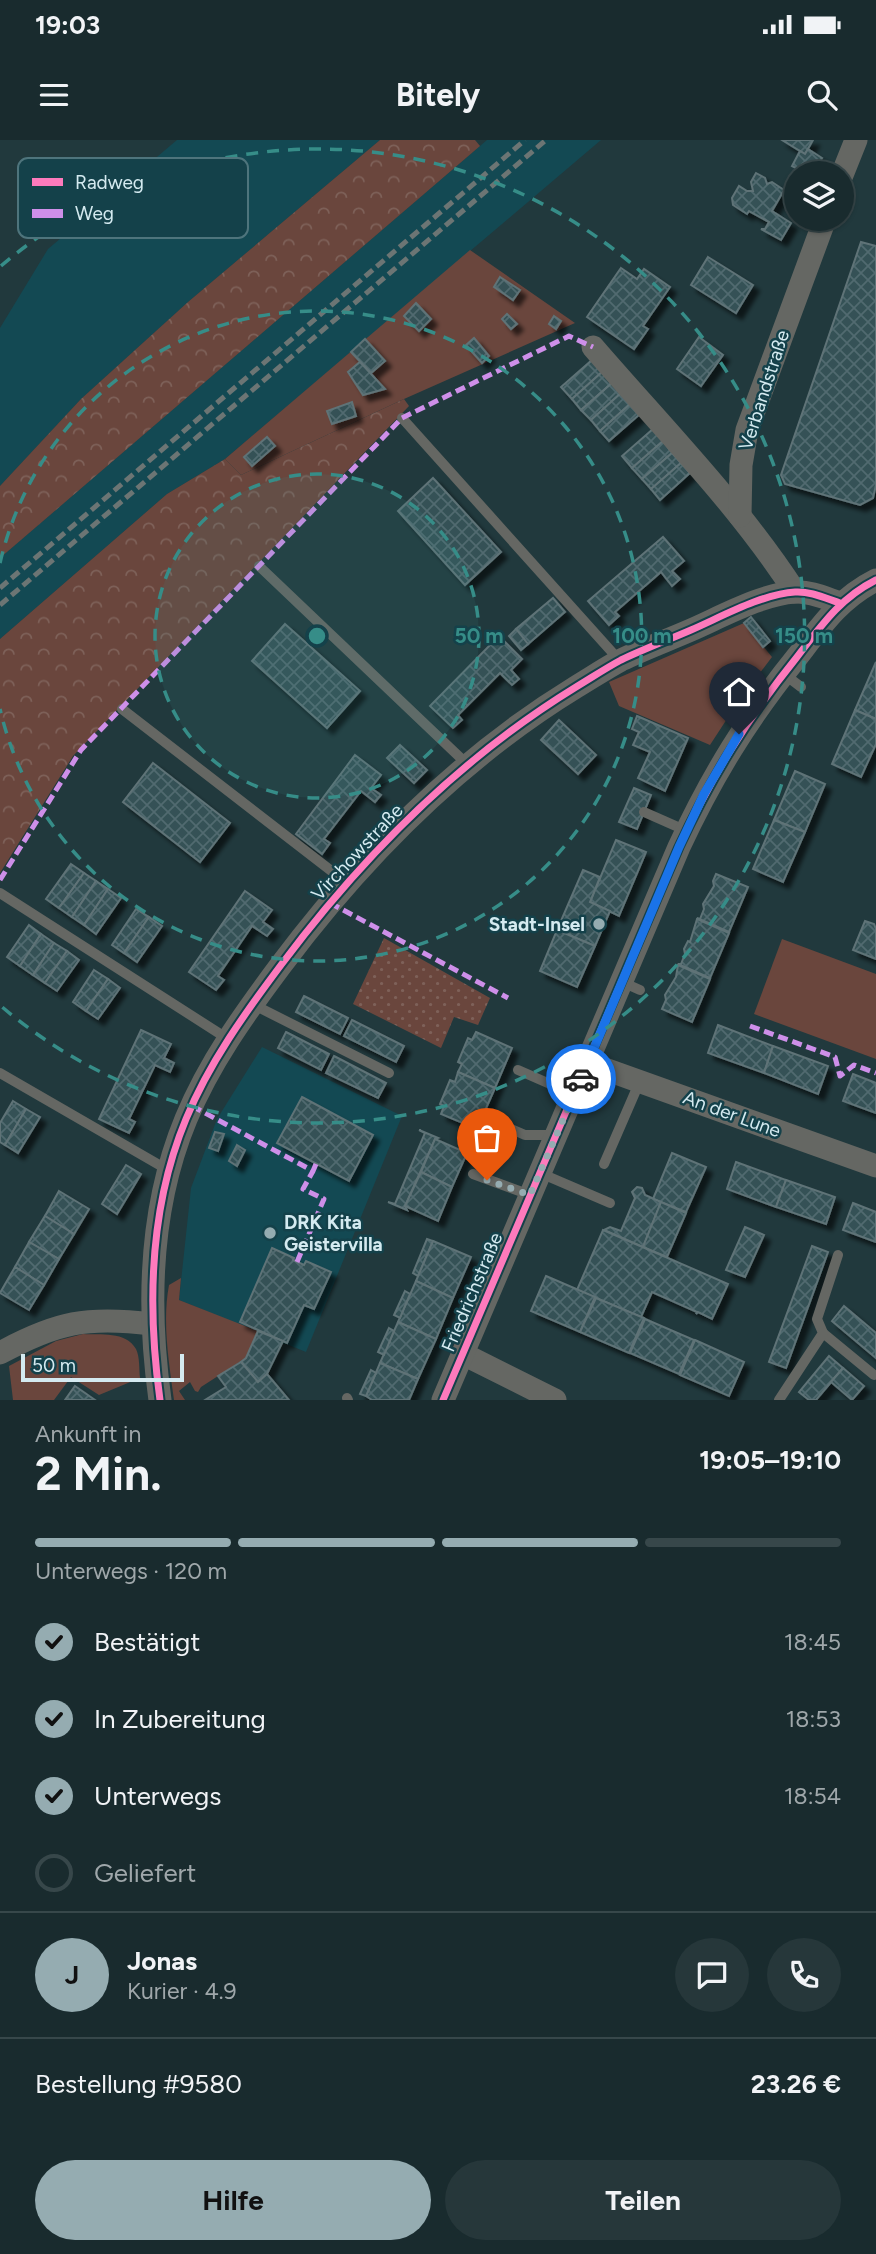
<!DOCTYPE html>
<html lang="de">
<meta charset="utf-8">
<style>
body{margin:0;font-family:Figtree,sans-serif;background:#26373a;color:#f1f3f6;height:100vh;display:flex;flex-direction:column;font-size:26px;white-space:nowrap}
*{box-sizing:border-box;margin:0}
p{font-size:23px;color:#9fa7aa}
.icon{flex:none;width:38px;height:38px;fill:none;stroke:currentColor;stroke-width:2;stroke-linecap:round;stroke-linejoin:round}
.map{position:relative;height:1260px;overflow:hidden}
.drawer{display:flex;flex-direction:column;background:#192b2e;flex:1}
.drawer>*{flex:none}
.fabs{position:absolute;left:784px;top:21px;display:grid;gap:14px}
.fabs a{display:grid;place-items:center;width:70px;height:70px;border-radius:50%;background:#192b2e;box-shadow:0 2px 5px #0004,0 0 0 2px #37474a;font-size:35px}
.scale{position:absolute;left:21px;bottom:18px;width:163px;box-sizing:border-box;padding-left:7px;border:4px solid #d4eaf0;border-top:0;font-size:19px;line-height:24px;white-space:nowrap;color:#d4eaf0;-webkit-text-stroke:5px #14414a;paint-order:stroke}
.pin{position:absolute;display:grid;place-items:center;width:60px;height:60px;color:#fff;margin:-72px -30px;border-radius:50% 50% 50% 0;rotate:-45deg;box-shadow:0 0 7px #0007}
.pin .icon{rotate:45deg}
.courier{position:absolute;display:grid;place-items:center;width:70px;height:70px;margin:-35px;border:5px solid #1a73e8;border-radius:50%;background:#fff;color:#222;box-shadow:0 2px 9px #0007}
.summary em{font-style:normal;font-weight:700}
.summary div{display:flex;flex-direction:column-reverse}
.summary{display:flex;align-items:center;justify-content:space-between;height:119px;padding:0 35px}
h1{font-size:46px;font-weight:700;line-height:52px}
.bar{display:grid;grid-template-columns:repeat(4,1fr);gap:10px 7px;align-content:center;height:84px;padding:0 35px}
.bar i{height:9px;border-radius:5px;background:#37474a}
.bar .selected{background:#95acb1}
.bar p{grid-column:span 4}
.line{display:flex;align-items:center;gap:18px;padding:0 35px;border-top:2px solid #37474a}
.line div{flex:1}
.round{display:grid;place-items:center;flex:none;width:74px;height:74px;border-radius:37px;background:#26373a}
ol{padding:0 35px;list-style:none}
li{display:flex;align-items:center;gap:21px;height:77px}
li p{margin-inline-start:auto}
li .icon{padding:7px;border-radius:50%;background:#95acb1;color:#111;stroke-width:4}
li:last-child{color:#9fa7aa}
li i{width:38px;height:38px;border:4px solid #37474a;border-radius:50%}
.action{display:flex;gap:14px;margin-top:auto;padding:14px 35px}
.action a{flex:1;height:80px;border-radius:42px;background:#95acb1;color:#111;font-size:28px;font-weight:700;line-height:80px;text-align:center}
.action a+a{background:#26373a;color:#f1f3f6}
.status{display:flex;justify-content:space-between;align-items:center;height:49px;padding:0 35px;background:#192b2e;direction:ltr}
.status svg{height:19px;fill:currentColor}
header{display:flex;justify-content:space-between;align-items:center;height:91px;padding:0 35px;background:#192b2e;font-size:32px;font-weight:700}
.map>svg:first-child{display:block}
</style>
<div class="status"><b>19:03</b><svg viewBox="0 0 49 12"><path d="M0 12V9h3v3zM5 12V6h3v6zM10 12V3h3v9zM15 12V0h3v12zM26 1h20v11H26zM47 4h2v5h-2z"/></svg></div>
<header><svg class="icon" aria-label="menu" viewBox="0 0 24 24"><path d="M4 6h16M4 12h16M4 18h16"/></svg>Bitely<svg class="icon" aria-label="search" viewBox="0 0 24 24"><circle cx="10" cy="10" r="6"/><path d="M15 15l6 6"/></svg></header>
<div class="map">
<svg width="876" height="1260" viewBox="0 0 876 1260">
<defs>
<pattern id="forest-crowns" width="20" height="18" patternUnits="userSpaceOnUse" patternTransform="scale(1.75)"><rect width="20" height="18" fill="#6a463d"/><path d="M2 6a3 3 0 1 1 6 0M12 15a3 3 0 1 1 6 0" fill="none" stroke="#7e6159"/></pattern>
<pattern id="park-dots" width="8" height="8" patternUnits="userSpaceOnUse" patternTransform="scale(1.75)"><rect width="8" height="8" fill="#6a463d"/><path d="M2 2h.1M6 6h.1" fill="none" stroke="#7e6159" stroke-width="1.8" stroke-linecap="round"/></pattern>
<pattern id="building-cross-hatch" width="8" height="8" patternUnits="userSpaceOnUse" patternTransform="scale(1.75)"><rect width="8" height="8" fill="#355156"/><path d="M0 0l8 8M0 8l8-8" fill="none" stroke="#516a6f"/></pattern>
<filter id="shadow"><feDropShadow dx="6" dy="6" stdDeviation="2" flood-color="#0009"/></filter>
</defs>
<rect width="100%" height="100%" fill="#21393d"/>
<g fill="#134953">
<polygon points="177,0 380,0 188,162 81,259 0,346 0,188 48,109"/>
<polygon points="487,0 601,0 225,319 167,354 0,499 0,418"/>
<polygon points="262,907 402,976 306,1212 179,1160 191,1048 217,979"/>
</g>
<g fill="#6a463d">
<polygon points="470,110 575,183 404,259 241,335 225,319"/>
<polygon points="744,483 772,517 738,562 710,605 619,566 609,542"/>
<polygon points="782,799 876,834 876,919 754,874"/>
<path d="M181 1138 179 1160 258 1191 246 1218 201 1247 198 1252 195 1251 190 1242 179 1251 185 1260H174C169 1223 162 1182 169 1145Z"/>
<path d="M83 1194C100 1195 126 1191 136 1209 140 1217 139 1230 140 1238L99 1255 71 1237 54 1260H13L9 1226 56 1201Z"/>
</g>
<g fill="url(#forest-crowns)">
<polygon points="380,0 475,0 480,6 0,418 0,346 81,259 188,162"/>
<polygon points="404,259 409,266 73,616 0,733 0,499 167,354 225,319 241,335"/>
</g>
<polygon fill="url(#park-dots)" points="384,798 490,858 478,885 454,877 441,908 353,864"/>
<g fill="url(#building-cross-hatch)" stroke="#5f7377" stroke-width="2" filter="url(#shadow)">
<polygon points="782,0 813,0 805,14"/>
<polygon points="808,9 822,18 813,33 805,33 792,26 800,11 805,14"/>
<polygon points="756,33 765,38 767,44 772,42 784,50 772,71 791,83 781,100 761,89 765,89 769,82 749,71 747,74 733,65 732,58 739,46 747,51 753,51 751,42"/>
<polygon points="861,102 876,106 876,345 873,358 860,365 785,344 781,335"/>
<polygon points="708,117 753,145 736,173 691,145"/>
<polygon points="621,128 637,139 644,129 670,147 643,186 648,189 634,209 587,177"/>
<polygon points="500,137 520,150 513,160 494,147"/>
<polygon points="416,163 431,179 419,191 404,176"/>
<polygon points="507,174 517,184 511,189 502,179"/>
<polygon points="554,176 561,181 556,189 549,184"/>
<polygon points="699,197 723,215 701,246 677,229"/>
<polygon points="474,198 489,216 482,223 466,205"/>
<polygon points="365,199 385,221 371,233 351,212"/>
<polygon points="592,220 602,232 572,259 561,247"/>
<polygon points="360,222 385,249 363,255 348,232"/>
<polygon points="602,232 612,243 581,270 572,259"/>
<polygon points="612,243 621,253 591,280 581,270"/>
<polygon points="621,253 630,264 600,291 591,280"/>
<polygon points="352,262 356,276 332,284 327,271"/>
<polygon points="630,264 640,274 609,301 600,291"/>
<polygon points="653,289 663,301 632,328 622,316"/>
<polygon points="267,297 275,306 252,326 244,317"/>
<polygon points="663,301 672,313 642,339 632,328"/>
<polygon points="672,313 681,323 651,349 642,339"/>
<polygon points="681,323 690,333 660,360 651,349"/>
<polygon points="433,338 501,412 465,445 398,371"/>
<polygon points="663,397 684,421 672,431 680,439 672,446 661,432 615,472 619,476 609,485 588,461"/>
<polygon points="553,458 565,472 528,504 516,489"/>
<polygon points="751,477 770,501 763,507 744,483"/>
<polygon points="285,484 360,551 327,588 252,521"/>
<polygon points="516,489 528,504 521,510 509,496"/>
<polygon points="499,496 522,519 511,530 519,539 512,545 500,533 458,575 462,580 453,588 430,566"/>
<polygon points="876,522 876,579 855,570"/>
<polygon points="855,570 876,579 876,604 861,637 832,624"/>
<polygon points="637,576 688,598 665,651 638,638 650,612 633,605 639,592 632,589"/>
<polygon points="559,580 596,615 578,634 541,600"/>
<polygon points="400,605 427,630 414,643 387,618"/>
<polygon points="355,615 381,635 371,648 381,655 375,662 361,651 324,699 330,703 322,714 296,694"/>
<polygon points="153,623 230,683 200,722 123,662"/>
<polygon points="795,631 825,644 805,692 774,680"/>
<polygon points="634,648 651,655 637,689 619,682"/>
<polygon points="774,680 805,692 783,742 753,729"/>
<polygon points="616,700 646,712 619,776 590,762"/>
<polygon points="71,724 84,733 59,768 46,759"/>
<polygon points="583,730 600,737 590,762 610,771 595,806 557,790"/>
<polygon points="84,733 96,741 72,777 59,768"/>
<polygon points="716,734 748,747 729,792 697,778 700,779 704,769 703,764 714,746 713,741"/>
<polygon points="96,741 108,749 84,785 72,777"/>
<polygon points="108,749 121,758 96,794 84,785"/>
<polygon points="245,751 272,770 263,782 273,789 267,796 252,786 218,836 224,840 216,850 189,832"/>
<polygon points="136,769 149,777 124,813 112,805"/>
<polygon points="149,777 162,786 137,822 124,813"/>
<polygon points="697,779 729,793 710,838 678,824 681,824 685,814 684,809 688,801 690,802"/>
<polygon points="865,781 874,784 876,789 876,819 853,810"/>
<polygon points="29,785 41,794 20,826 7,817"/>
<polygon points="557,790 595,806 577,847 540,831"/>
<polygon points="41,794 54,803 33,835 20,826"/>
<polygon points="54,803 67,811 45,843 33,835"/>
<polygon points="67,811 79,820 57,851 45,843"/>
<polygon points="678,825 710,839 692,882 662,869 666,860 665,855 676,837"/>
<polygon points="94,830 108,839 86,871 73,862"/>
<polygon points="108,839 120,848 98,879 86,871"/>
<polygon points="304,856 348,878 340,894 296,872"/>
<polygon points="352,880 404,906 396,922 344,896"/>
<polygon points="718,885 773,906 764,933 708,913"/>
<polygon points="141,890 171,904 164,918 174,923 170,932 155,925 129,979 135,982 129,993 99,979"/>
<polygon points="286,892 329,914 321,930 278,908"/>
<polygon points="476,892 512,908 495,948 458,932 462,924 458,922 468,898 472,900"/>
<polygon points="773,906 828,926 818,954 764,933"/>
<polygon points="334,916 386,943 378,958 326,933"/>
<polygon points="458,932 495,948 477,989 441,974 444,966 440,964 450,940 455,942"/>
<polygon points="853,934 876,943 876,973 843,961"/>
<polygon points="302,957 373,995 349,1041 277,1003"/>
<polygon points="13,961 26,969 5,1005 0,1002 0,983"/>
<polygon points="26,969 40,977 18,1013 5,1005"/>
<polygon points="419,990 438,998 435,999 405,1066 407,1070 388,1062 395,1064 425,993"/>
<polygon points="215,992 224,994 218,1011 209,1008"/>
<polygon points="435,999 467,1013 452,1047 421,1032"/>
<polygon points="237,1005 245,1010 237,1026 229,1021"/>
<polygon points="672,1013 706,1027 686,1072 653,1059"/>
<polygon points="736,1022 786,1040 776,1067 727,1049"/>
<polygon points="126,1025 141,1034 117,1074 102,1064"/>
<polygon points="421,1032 452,1047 438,1081 405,1066"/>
<polygon points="786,1040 835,1057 826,1084 776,1067"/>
<polygon points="637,1047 642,1048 645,1055 661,1062 643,1107 604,1090 610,1087 621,1091 635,1058 632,1052"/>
<polygon points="59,1051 89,1069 74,1094 45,1076"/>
<polygon points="661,1062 686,1073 667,1117 643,1107"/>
<polygon points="853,1063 876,1072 876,1102 843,1090"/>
<polygon points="45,1076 74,1094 59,1119 29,1102"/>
<polygon points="745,1087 764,1095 745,1137 726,1130"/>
<polygon points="603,1090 728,1144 712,1179 698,1172 696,1174 697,1172 652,1152 641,1177 577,1150"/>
<polygon points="427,1099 433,1101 418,1136 413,1133"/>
<polygon points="433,1101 471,1117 453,1158 416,1141"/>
<polygon points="29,1102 59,1119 44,1145 15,1127"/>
<polygon points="812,1106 828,1112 786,1228 769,1222"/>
<polygon points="272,1108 294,1118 293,1120 304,1125 306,1121 331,1132 314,1169 304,1165 287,1203 240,1182"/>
<polygon points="15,1127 44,1145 29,1170 0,1153"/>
<polygon points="546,1136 595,1157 580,1192 531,1171"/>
<polygon points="416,1141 453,1158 436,1199 398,1182"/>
<polygon points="405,1151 410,1154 400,1178 394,1175"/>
<polygon points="596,1158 644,1178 629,1213 580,1192"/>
<polygon points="844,1166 876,1193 876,1218 832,1181"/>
<polygon points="645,1179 694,1200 679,1234 630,1213"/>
<polygon points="398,1182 436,1199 418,1239 380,1223"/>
<polygon points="389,1188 394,1191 384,1215 378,1212"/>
<polygon points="258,1191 283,1201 267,1234 258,1242 241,1222 246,1218"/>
<polygon points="695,1200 744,1222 729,1256 680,1235"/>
<polygon points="829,1216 843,1228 816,1260 809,1260 799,1252"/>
<polygon points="241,1222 258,1242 267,1234 289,1260 205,1260 226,1247 218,1236"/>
<polygon points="380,1223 418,1239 409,1260 372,1260 366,1256"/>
<polygon points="843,1228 864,1246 852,1260 831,1242"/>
<polygon points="371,1230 376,1233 366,1256 360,1254"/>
<polygon points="75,1246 95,1260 65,1260"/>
</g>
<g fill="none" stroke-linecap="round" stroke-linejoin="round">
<g stroke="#656763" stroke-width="10">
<polyline points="402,278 620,521"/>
<polyline points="259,426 467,624"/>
<polyline points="784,534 801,547"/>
<polyline points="122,569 347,743"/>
<polyline points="644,672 687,691"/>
<polyline points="0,753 228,899"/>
<polyline points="622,842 640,850"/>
<polyline points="252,864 389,933"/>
<polyline points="518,930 550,944 571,963"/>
<polyline points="0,933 168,1030"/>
<polyline points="495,982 525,995 557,995"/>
<polyline points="604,1024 640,941"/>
<polyline points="540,1033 610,1063"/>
<polyline points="473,1034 530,1055"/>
<polyline points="823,1193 874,1235"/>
<polyline points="347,1258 348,1260"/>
<polyline points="779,1260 823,1193 817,1179 838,1115"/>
</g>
<g stroke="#656763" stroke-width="23">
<polyline points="842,35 856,0"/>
<path d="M593 207C662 287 738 364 795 452"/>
<polyline points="740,376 741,325 747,290 825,79"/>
<polyline points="588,923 876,1026"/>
<path d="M0 1213C57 1182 87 1176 152 1184"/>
<polyline points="463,1214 555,1260"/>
<path d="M160 1260C147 1166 149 1068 186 979 209 923 245 873 281 825 362 717 460 618 576 547 591 538 606 528 621 520 644 509 668 500 691 490 721 477 762 454 795 452 810 451 825 458 840 463"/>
<path d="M443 1260 679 707C712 636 747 579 797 517 821 486 840 458 876 440"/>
</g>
<g stroke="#6c7574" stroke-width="5" stroke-dasharray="10 5" stroke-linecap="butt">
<polyline points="0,448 525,0"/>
<polyline points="0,465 546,0"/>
</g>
<g stroke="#ce8fe9" stroke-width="5" stroke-dasharray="10 5" stroke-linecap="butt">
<polyline points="0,740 81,610 402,278 569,196 593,207"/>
<polyline points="330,763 508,858"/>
<polyline points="750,886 835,917 840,936 854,925 876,933"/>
<polyline points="192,966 313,1031 316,1024"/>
<polyline points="297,1122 324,1059 303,1049 313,1031"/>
</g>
<g stroke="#14414a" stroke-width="11">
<g id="cycleway">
<path d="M160 1260C147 1166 149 1068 186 979 209 923 245 873 281 825 362 717 460 618 576 547 591 538 606 528 621 520 644 509 668 500 691 490 721 477 762 454 795 452 810 451 825 458 840 463"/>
<path d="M443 1260 679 707C712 636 747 579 797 517 821 486 840 458 876 440"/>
</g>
</g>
<use href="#cycleway" stroke="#fd7abc" stroke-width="7"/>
</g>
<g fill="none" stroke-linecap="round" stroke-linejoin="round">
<polyline stroke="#95acb1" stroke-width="7" stroke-dasharray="0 12.6" points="487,1040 530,1055 581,939"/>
<polyline stroke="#1a73e8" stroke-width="9" points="581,939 679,707 704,654 739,594"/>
</g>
<circle cx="317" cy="496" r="162" fill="#368d88" fill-opacity=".12"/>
<g fill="none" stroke="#368d88" stroke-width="3.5" stroke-dasharray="12 9">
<circle cx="317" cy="496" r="162"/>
<path d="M0 423A325 325 0 1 1 0 569"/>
<path d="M1 126A487 487 0 1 1 1 866"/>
</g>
<g fill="#95acb1" stroke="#14414a" stroke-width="2.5">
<circle cx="599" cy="784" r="7"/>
<circle cx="270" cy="1093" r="7"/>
</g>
<g text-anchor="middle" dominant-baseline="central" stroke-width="5" stroke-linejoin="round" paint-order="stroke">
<g font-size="19" fill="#d4eaf0" stroke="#14414a">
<text transform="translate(764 250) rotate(-72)">Verbandstraße</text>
<text transform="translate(357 712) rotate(-47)">Virchowstraße</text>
<text transform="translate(732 974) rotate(20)">An der Lune</text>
<text transform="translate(472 1152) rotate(-67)">Friedrichstraße</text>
</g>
<g font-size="19" font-weight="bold" fill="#d4eaf0" stroke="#14414a" text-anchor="end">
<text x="585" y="784">Stadt-Insel</text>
<text x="284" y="1082" text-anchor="start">DRK Kita<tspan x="284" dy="22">Geistervilla</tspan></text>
</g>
</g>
<rect x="18" y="18" width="230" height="80" rx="10" fill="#14414a" stroke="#4e747c" stroke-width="2"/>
<rect x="32" y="38" width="31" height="8" fill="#fd7abc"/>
<rect x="32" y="69" width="31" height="9" fill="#ce8fe9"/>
<g font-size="19" fill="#d4eaf0">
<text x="75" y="49">Radweg</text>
<text x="75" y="80">Weg</text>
</g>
<circle cx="317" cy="496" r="10" fill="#368d88" stroke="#14414a" stroke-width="3.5"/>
<g font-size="21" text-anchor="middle" font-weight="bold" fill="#368d88" stroke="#14414a" stroke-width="5" stroke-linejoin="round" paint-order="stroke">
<text x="479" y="503">50 m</text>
<text x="642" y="503">100 m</text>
<text x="804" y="503">150 m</text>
</g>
</svg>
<div class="fabs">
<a><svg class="icon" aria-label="layers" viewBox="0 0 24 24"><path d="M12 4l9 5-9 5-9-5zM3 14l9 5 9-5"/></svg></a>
</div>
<div class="scale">50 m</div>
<div class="pin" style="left:487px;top:1040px;background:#ea580c"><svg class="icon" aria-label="bag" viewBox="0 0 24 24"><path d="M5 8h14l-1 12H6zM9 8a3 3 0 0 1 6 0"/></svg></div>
<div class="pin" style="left:739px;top:594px;background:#1f2937"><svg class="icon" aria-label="home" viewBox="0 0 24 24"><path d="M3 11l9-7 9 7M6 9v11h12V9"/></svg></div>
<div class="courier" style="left:581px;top:939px"><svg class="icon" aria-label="car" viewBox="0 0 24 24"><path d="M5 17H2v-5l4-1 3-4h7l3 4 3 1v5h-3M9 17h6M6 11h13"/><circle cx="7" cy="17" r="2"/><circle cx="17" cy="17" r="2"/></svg></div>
</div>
<section class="drawer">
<div class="summary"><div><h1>2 Min.</h1><p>Ankunft in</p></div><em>19:05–19:10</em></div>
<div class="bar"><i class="selected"></i><i class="selected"></i><i class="selected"></i><i></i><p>Unterwegs · 120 m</p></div>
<ol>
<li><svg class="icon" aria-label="check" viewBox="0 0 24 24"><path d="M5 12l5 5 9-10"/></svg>Bestätigt<p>18:45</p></li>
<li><svg class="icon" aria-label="check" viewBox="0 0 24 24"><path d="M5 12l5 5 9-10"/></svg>In Zubereitung<p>18:53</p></li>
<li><svg class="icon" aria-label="check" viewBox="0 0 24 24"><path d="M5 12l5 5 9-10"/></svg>Unterwegs<p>18:54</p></li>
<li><i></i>Geliefert</li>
</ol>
<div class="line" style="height:126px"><b class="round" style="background:#95acb1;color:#111">J</b><div><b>Jonas</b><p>Kurier · 4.9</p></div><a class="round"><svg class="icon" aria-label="chat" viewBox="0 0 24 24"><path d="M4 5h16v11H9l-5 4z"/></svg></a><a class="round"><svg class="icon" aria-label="phone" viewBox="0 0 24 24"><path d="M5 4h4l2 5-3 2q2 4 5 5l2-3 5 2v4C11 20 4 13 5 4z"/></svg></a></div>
<div class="line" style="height:91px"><div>Bestellung #9580</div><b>23.26 €</b></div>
<div class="action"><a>Hilfe</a><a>Teilen</a></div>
</section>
